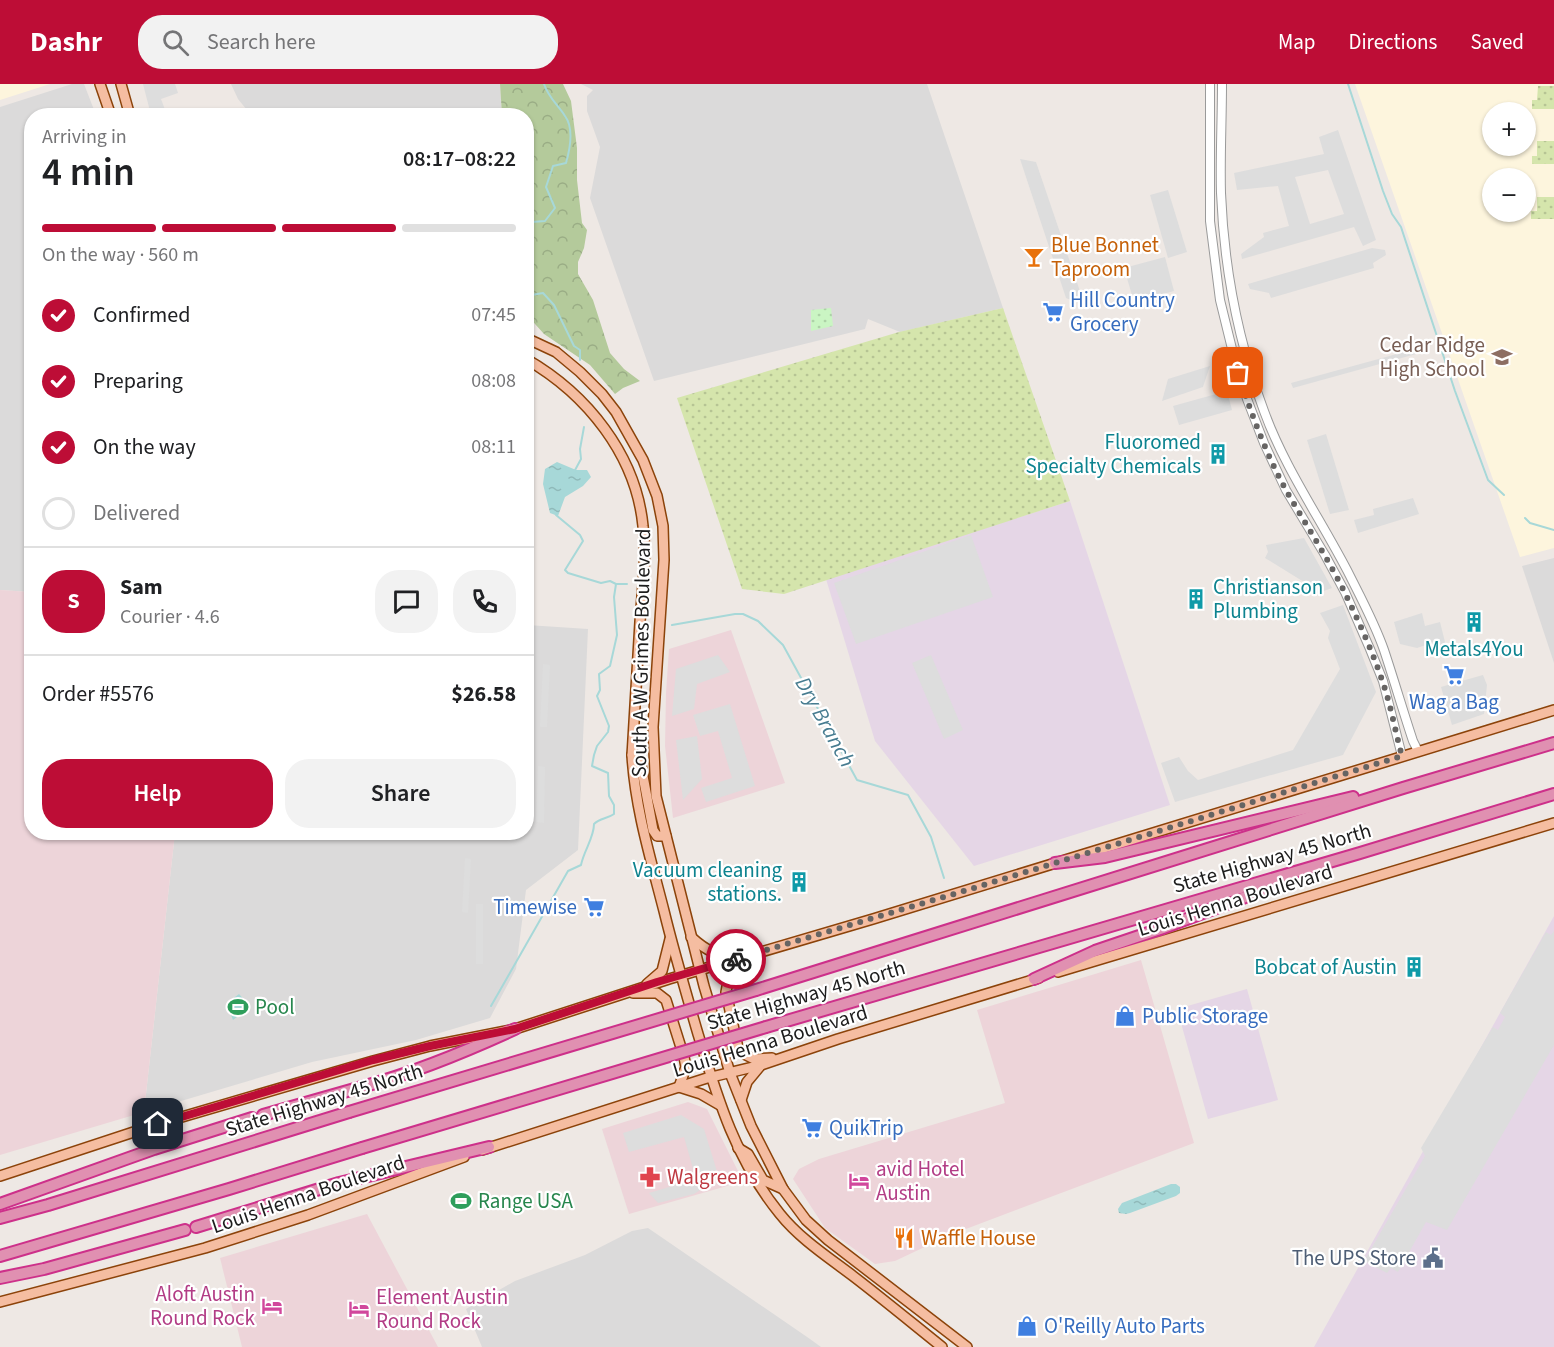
<!DOCTYPE html>
<meta charset="utf-8">
<style>
body{margin:0;font-family:"Source Sans 3",sans-serif;background:#f2f2f2;color:#202124;height:100vh;display:flex;flex-direction:column;font-size:22px;white-space:nowrap}
*{box-sizing:border-box;margin:0}
p{font-size:20px;color:#757577}
.icon{flex:none;width:33px;height:33px;fill:none;stroke:currentColor;stroke-width:2;stroke-linecap:round;stroke-linejoin:round}
.map{position:relative;flex:1;overflow:hidden}
.sheet{position:absolute;left:24px;top:24px;width:510px;height:732px;display:flex;flex-direction:column;background:#fff;border-radius:24px;box-shadow:0 2px 4px #0004}
.sheet>*{flex:none}
.controls{position:absolute;left:1482px;top:18px;display:grid;gap:12px}
.controls a{display:grid;place-items:center;width:54px;height:54px;border-radius:50%;background:#fff;box-shadow:0 2px 4px #0004;font-size:30px}
.pin{position:absolute;display:grid;place-items:center;width:51px;height:51px;color:#fff;margin:-26px;border-radius:12px;box-shadow:0 3px 9px #0006}
.courier{position:absolute;display:grid;place-items:center;width:60px;height:60px;margin:-30px;border:4px solid #bd0d36;border-radius:50%;background:#fff;color:#222;box-shadow:0 2px 8px #0007}
.overview em{font-style:normal;font-weight:600}
.overview div{display:flex;flex-direction:column-reverse}
.overview{display:flex;align-items:center;justify-content:space-between;height:102px;padding:0 18px}
h1{font-size:39px;font-weight:600;line-height:45px}
.bar{display:grid;grid-template-columns:repeat(4,1fr);gap:9px 6px;align-content:center;height:72px;padding:0 18px}
.bar i{height:8px;border-radius:4px;background:#e0e0e0}
.bar .active{background:#bd0d36}
.bar p{grid-column:span 4}
.line{display:flex;align-items:center;gap:15px;padding:0 18px;border-top:2px solid #e0e0e0}
.line div{flex:1}
.round{display:grid;place-items:center;flex:none;width:63px;height:63px;border-radius:24px;background:#f2f2f2}
ol{padding:0 18px;list-style:none}
li{display:flex;align-items:center;gap:18px;height:66px}
li p{margin-inline-start:auto}
li .icon{padding:6px;border-radius:50%;background:#bd0d36;color:#fff;stroke-width:4}
li:last-child{color:#757577}
li i{width:33px;height:33px;border:3px solid #e0e0e0;border-radius:50%}
.cta{display:flex;gap:12px;margin-top:auto;padding:12px 18px}
.cta a{flex:1;height:69px;border-radius:24px;background:#bd0d36;color:#fff;font-size:24px;font-weight:600;line-height:69px;text-align:center}
.cta a+a{background:#f2f2f2;color:#202124}
header{display:flex;align-items:center;gap:36px;box-sizing:border-box;height:84px;padding:0 30px;background:#bd0d36;color:#fff}
header strong{font-size:28px}
nav{display:flex;gap:33px;margin-inline-start:auto;font-size:21px}
.search{width:420px;height:54px;background:#f2f2f2;display:flex;align-items:center;gap:15px;box-sizing:border-box;padding:0 21px;border-radius:24px;color:#757577;font-size:22px}
.map>svg:first-child{display:block}
</style>
<header>
<strong>Dashr</strong>
<div class="search"><svg class="icon" aria-label="search" viewBox="0 0 24 24"><circle cx="10" cy="10" r="6"/><path d="M15 15l6 6"/></svg>Search here</div>
<nav><a>Map</a><a>Directions</a><a>Saved</a></nav>
</header>
<div class="map">
<svg width="1554" height="1263" viewBox="0 0 1554 1263">
<defs>
<pattern id="grass-dots" width="8" height="8" patternUnits="userSpaceOnUse" patternTransform="scale(1.5)"><rect width="8" height="8" fill="#d5e5ac"/><path d="M2 2h.1M6 6h.1" fill="none" stroke="#b6c494" stroke-width="1.8" stroke-linecap="round"/></pattern>
<pattern id="forest-crowns" width="20" height="18" patternUnits="userSpaceOnUse" patternTransform="scale(1.5)"><rect width="20" height="18" fill="#b4ca9b"/><path d="M2 6a3 3 0 1 1 6 0M12 15a3 3 0 1 1 6 0" fill="none" stroke="#9aad85"/></pattern>
<pattern id="park-dots" width="8" height="8" patternUnits="userSpaceOnUse" patternTransform="scale(1.5)"><rect width="8" height="8" fill="#caf5c3"/><path d="M2 2h.1M6 6h.1" fill="none" stroke="#add2a7" stroke-width="1.8" stroke-linecap="round"/></pattern>
<pattern id="water-ripples" width="26" height="14" patternUnits="userSpaceOnUse" patternTransform="scale(1.5)"><rect width="26" height="14" fill="#a7d8d8"/><path d="M2 4q2-2 4 0t4 0M15 11q2-2 4 0t4 0" fill="none" stroke="#8fb9b9"/></pattern>
</defs>
<rect width="100%" height="100%" fill="#eee8e4"/>
<g fill="#dbdada">
<polygon points="72,0 84,0 96,31 32,32 31,508 0,506 0,23"/>
<polygon points="231,0 500,0 502,31 251,31 238,15"/>
<polygon points="581,0 927,0 1003,224 900,248 868,235 865,245 654,297 590,114 600,63 587,27 587,12 593,6"/>
<polygon points="1554,474 1554,579 1522,482"/>
<polygon points="527,541 588,545 578,766 526,806 516,885 490,934 416,956 312,978 144,1028 175,749 526,748"/>
<polygon points="648,1144 810,1255 821,1263 482,1263 466,1225 515,1197 585,1171 632,1147"/>
</g>
<g fill="#edd4d9">
<polygon points="0,506 31,508 32,748 175,749 144,1028 0,1071"/>
<polygon points="731,546 785,699 673,734 665,662 666,609 669,565"/>
<polygon points="1141,876 1194,1059 950,1151 895,1177 875,1180 825,1144 793,1095 799,1085 819,1075 1005,1019 977,926"/>
<polygon points="688,1018 707,1025 742,1095 727,1102 629,1130 602,1045"/>
<polygon points="367,1130 438,1263 242,1263 220,1174"/>
</g>
<g fill="#e5d6e6">
<polygon points="1070,417 1170,721 974,782 875,657 826,495"/>
<polygon points="1554,832 1554,1263 1314,1263"/>
<polygon points="1247,905 1278,1016 1208,1035 1177,925"/>
</g>
<g fill="#fdf5dd" fill-rule="evenodd">
<polygon points="0,0 50,0 0,16"/>
<path d="M1355 0H1554V464L1520 473ZM1492 28H1526V62H1492ZM1492 94H1526V128H1492Z"/>
</g>
<g fill="url(#grass-dots)">
<polygon points="1538,2 1554,2 1554,25 1532,25 1532,16 1537,16"/>
<polygon points="1537,57 1554,57 1554,80 1532,80 1532,72 1537,72"/>
<polygon points="1537,113 1554,113 1554,135 1531,135 1531,127 1537,127"/>
<polygon points="1003,224 1070,417 784,510 742,505 677,314 899,248"/>
</g>
<polygon fill="url(#forest-crowns)" points="500,0 563,0 571,17 577,64 577,96 582,139 587,146 584,164 578,178 578,190 593,216 610,269 624,285 640,297 623,304 615,310 590,281 544,250 527,231 526,32 502,31"/>
<polygon fill="url(#park-dots)" points="831,224 833,242 811,247 811,226"/>
<g fill="#ddd" fill-rule="evenodd">
<polygon points="143,0 175,0 178,9 161,15 167,31 151,31"/>
<path d="M1338 46 1376 156 1363 162 1354 143 1242 175 1241 170 1264 153 1263 149 1289 142 1278 102 1237 106 1234 89 1324 70 1319 53ZM1328 86 1344 130 1310 140 1295 93Z"/>
<polygon points="1020,75 1036,78 1085,222 1066,214"/>
<polygon points="1168,106 1187,168 1168,174 1150,111"/>
<polygon points="1372,164 1385,166 1386,171 1373,179 1374,184 1271,214 1269,209 1250,205 1248,200"/>
<polygon points="1165,173 1174,207 1134,218 1124,184"/>
<polygon points="1415,265 1416,270 1293,304 1291,299"/>
<polygon points="1210,282 1203,303 1162,317 1168,295"/>
<polygon points="1227,307 1232,326 1179,341 1173,322"/>
<polygon points="1326,350 1349,426 1330,430 1307,356"/>
<polygon points="1413,414 1419,430 1358,449 1354,436 1374,431 1373,425"/>
<polygon points="971,451 993,513 856,560 834,499"/>
<polygon points="1304,454 1332,504 1313,511 1304,498 1265,474 1268,468 1266,461"/>
<polygon points="1343,521 1376,608 1343,671 1175,718 1161,679 1179,673 1188,687 1198,696 1293,666 1340,585 1328,554 1330,547 1320,529"/>
<polygon points="1422,529 1425,542 1440,538 1446,562 1441,564 1429,560 1417,564 1400,560 1394,538"/>
<polygon points="718,571 730,588 697,600 694,625 672,632 676,585"/>
<polygon points="931,571 963,646 944,655 912,579"/>
<polygon points="543,580 550,581 547,643 540,643"/>
<polygon points="1483,591 1487,601 1484,630 1452,641 1441,603"/>
<polygon points="730,620 755,702 706,718 701,704 732,694 718,647 700,652 693,631"/>
<polygon points="697,652 702,695 683,716 676,656"/>
<polygon points="538,682 545,683 544,739 536,738"/>
<polygon points="465,774 471,775 468,829 462,828"/>
<rect x="476" y="820" width="7" height="60"/>
<polygon points="1554,847 1554,961 1447,1146 1426,1138 1398,1188 1391,1184 1387,1189 1364,1177 1425,1072 1421,1064 1493,943 1498,946 1505,933 1500,929 1546,848 1551,851"/>
<polygon points="681,1031 704,1045 719,1094 694,1110 658,1119 649,1109 696,1095 684,1053 629,1068 623,1049"/>
</g>
<g fill="url(#water-ripples)">
<polygon points="557,378 576,386 587,386 591,393 583,402 565,413 558,432 550,429 543,400 545,385"/>
<polygon points="239,910 246,918 243,921 246,926 233,936 231,931 234,928 231,924 235,921 231,916"/>
<polygon points="1171,1100 1176,1100 1180,1103 1180,1109 1176,1112 1130,1129 1126,1130 1119,1129 1118,1125 1122,1119"/>
</g>
<g fill="none" stroke-linecap="round" stroke-linejoin="round">
<g stroke="#a7d8d8" stroke-width="2">
<polyline points="1348,0 1383,107 1392,130 1401,143 1455,307 1488,396 1504,411"/>
<path d="M526 141 532 138 545 137 555 124 546 103 553 82 566 79C570 65 574 44 565 32 558 21 548 13 544 0"/>
<polyline points="526,212 543,209 554,221 574,262 580,266 580,276"/>
<polyline points="574,388 581,375 580,365 584,343"/>
<polyline points="555,428 556,431 580,451 583,457 565,486 568,489 601,499 610,497 616,500 627,500"/>
<polyline points="1525,434 1530,439 1554,446"/>
<polyline points="672,541 735,530 743,530 758,537 783,561 857,696 908,711 931,753 944,794"/>
<path d="M491 922 568 787 581 781C584 766 594 754 594 740 600 734 607 735 614 730V721L609 712 608 689 592 682 594 671 597 662 608 648 609 642 597 612 600 606 599 590 610 582 617 551 614 513 616 500"/>
</g>
<g stroke="#9a9a9a" stroke-width="10">
<g id="minor">
<polyline points="1210,0 1210,137 1220,216 1235,277 1247,315 1264,359 1286,406 1325,471 1345,508 1370,565 1383,597 1402,672"/>
<path d="M1222 0C1222 36 1220 73 1221 109 1224 183 1238 257 1264 327 1285 385 1322 437 1350 492 1362 516 1375 540 1384 566 1394 596 1403 627 1413 657L1418 667"/>
</g>
</g>
<g stroke="#8c430a" stroke-width="12">
<g id="major">
<polyline points="100,0 111,32"/>
<polyline points="121,0 130,32"/>
<polyline points="526,254 556,268 580,288 602,310 616,328 643,376 657,412 663,442 664,476 653,643 656,712 704,902 730,989 751,1042 783,1105 806,1136 828,1156 967,1263"/>
<path d="M526 275C587 310 636 371 643 442 647 474 642 507 640 538 637 583 635 627 632 671 635 724 651 776 664 827 674 868 686 909 698 950 718 1016 736 1076 780 1130 800 1155 828 1173 853 1192 883 1215 912 1239 942 1263"/>
<polyline points="632,671 641,681 653,746 657,752 666,752"/>
<path d="M691 853C709 869 714 870 738 871"/>
<polyline points="746,874 730,887 726,908 738,964 746,971 754,975 772,974"/>
<polyline points="1058,888 1554,739"/>
<polyline points="647,900 662,887 670,855"/>
<polyline points="633,909 657,909 666,916 684,973 686,983 679,1003"/>
<polyline points="679,1003 701,1010 720,1021"/>
<polyline points="741,1016 747,998 761,981"/>
<polyline points="738,1064 748,1070 763,1096 783,1105"/>
<polyline points="482,1066 707,994 761,981 838,955 1039,894"/>
<polyline points="0,1092 158,1040 373,977 430,962 515,945 669,895 873,835 1554,626"/>
<polyline points="0,1218 205,1164 308,1131 464,1073"/>
</g>
</g>
<g stroke="#cd308a" stroke-width="14">
<g id="highway">
<polyline points="1055,779 1105,773 1353,713"/>
<polyline points="1034,895 1095,867 1163,844 1285,798"/>
<polyline points="756,906 1403,704 1554,659"/>
<polyline points="766,943 1360,769 1554,710"/>
<path d="M263 1031C297 1021 331 1012 365 1002 417 988 467 967 515 945"/>
<polyline points="0,1120 154,1065 252,1034"/>
<polyline points="0,1134 48,1121 349,1028"/>
<polyline points="196,1143 339,1099 489,1063"/>
<polyline points="0,1172 229,1105 362,1064"/>
<polyline points="0,1194 44,1185 185,1146"/>
</g>
</g>
<use href="#minor" stroke="#fff" stroke-width="8"/>
<use href="#major" stroke="#f5bda1" stroke-width="9"/>
<use href="#highway" stroke="#e090b1" stroke-width="10"/>
<g stroke="#cd308a" stroke-width="14" stroke-linecap="butt">
<g id="highway-bridge">
<polyline points="349,1028 756,906"/>
<polyline points="362,1064 766,943"/>
</g>
</g>
<use href="#highway-bridge" stroke="#e090b1" stroke-width="10"/>
</g>
<g fill="none" stroke-linecap="round" stroke-linejoin="round">
<path stroke="#666463" stroke-width="6" stroke-dasharray="0 10.8" d="M736 875 974 804 1402 672C1395 647 1391 621 1382 596 1372 566 1358 536 1344 507 1327 473 1306 441 1287 408 1266 370 1251 329 1238 289"/>
<polyline stroke="#bd0d36" stroke-width="8" points="158,1040 373,976 430,962 515,945 657,898 736,875"/>
</g>
<defs>
<g id="bar-bare" transform="scale(1.62)"><path d="M-6-5H6L.8 .8V4.5H3.5V6h-7V4.5H-.8V.8Z" fill="#e8710a" stroke="#fff" stroke-width="2.5" paint-order="stroke"/></g>
<g id="supermarket-bare" transform="scale(1.62)"><path d="M-6-5.5h2.5l.6 2H6L4.5 2H-2.5L-4.4-4H-6ZM-1.5 3.2a1.3 1.3 0 1 0 .1 0ZM3 3.2a1.3 1.3 0 1 0 .1 0Z" fill="#3f7fe0" stroke="#fff" stroke-width="2.5" paint-order="stroke"/></g>
<g id="school-bare" transform="scale(1.62)"><path d="M0-5L7-2L0 1L-7-2ZM-4 1L0 2.5L4 1V4Q0 6-4 4Z" fill="#8d6e63" stroke="#fff" stroke-width="2.5" paint-order="stroke"/></g>
<g id="building-bare" transform="scale(1.62)"><path d="M-4-6H4V6H1V3H-1V6H-4ZM-2.5-4.3h1.7v1.8h-1.7ZM.8-4.3h1.7v1.8H.8ZM-2.5-1h1.7V.8h-1.7ZM.8-1h1.7V.8H.8Z" fill="#0f9aa8" stroke="#fff" stroke-width="2.5" paint-order="stroke"/></g>
<g id="stadium-bare" transform="scale(1.62)"><path d="M0-5a6.5 5 0 1 0 0 10a6.5 5 0 1 0 0-10ZM-3.5-1.8h7v3.6h-7Z" fill="#2e9e5b" stroke="#fff" stroke-width="2.5" paint-order="stroke"/></g>
<g id="shop-bare" transform="scale(1.62)"><path d="M-5-2.5h2.3a2.7 3.5 0 0 1 5.4 0H5L5.5 6h-11ZM-1.5-2.5h3a1.5 2.3 0 0 0-3 0Z" fill="#3f7fe0" stroke="#fff" stroke-width="2.5" paint-order="stroke"/></g>
<g id="pharmacy-bare" transform="scale(1.62)"><path d="M-2-6h4v4h4v4h-4v4h-4v-4h-4v-4h4Z" fill="#e0444e" stroke="#fff" stroke-width="2.5" paint-order="stroke"/></g>
<g id="hotel-bare" transform="scale(1.62)"><path d="M-6-4.5h1.5V1H6V5H4.5V3h-9V5H-6ZM-4 0a1.8 1.8 0 1 1 3.6 0ZM.5 0V-2.5h3Q6-2.5 6 0Z" fill="#d1479c" stroke="#fff" stroke-width="2.5" paint-order="stroke"/></g>
<g id="restaurant-bare" transform="scale(1.62)"><path d="M-5-6h1v4h1v-4h1v4h1v-4h1v5L-1.5 .5V6h-2V.5L-5-1ZM5-6V6H3V1.5H1.5Q1.5-4 5-6Z" fill="#e8710a" stroke="#fff" stroke-width="2.5" paint-order="stroke"/></g>
<g id="civic-bare" transform="scale(1.62)"><path d="M-.6-6.5H3V-4.5H.6V-3L4-1V1h2V6H-6V1h2V-1L-.6-3ZM-1.2 2.5V6h2.4V2.5Z" fill="#5c6f8a" stroke="#fff" stroke-width="2.5" paint-order="stroke"/></g>
</defs>
<g fill-rule="evenodd">
<use href="#bar-bare" x="1034" y="173"/>
<use href="#supermarket-bare" x="1053" y="228"/>
<use href="#school-bare" x="1502" y="273"/>
<use href="#building-bare" x="1218" y="370"/>
<use href="#building-bare" x="1196" y="515"/>
<use href="#building-bare" x="1474" y="538"/>
<use href="#supermarket-bare" x="1454" y="591"/>
<use href="#building-bare" x="799" y="798"/>
<use href="#supermarket-bare" x="594" y="823"/>
<use href="#building-bare" x="1414" y="883"/>
<use href="#stadium-bare" x="238" y="923"/>
<use href="#shop-bare" x="1125" y="932"/>
<use href="#supermarket-bare" x="812" y="1044"/>
<use href="#pharmacy-bare" x="650" y="1093"/>
<use href="#hotel-bare" x="859" y="1097"/>
<use href="#stadium-bare" x="461" y="1117"/>
<use href="#restaurant-bare" x="904" y="1154"/>
<use href="#civic-bare" x="1433" y="1174"/>
<use href="#hotel-bare" x="272" y="1222"/>
<use href="#hotel-bare" x="359" y="1225"/>
<use href="#shop-bare" x="1027" y="1242"/>
</g>
<g text-anchor="middle" dominant-baseline="central" stroke-width="4.5" stroke-linejoin="round" paint-order="stroke">
<g font-size="21" fill="#c56008" stroke="#fff" text-anchor="start">
<text x="1051" y="161">Blue Bonnet<tspan x="1051" dy="24">Taproom</tspan></text>
<text x="921" y="1154">Waffle House</text>
</g>
<g font-size="21" fill="#366cbe" stroke="#fff" text-anchor="start">
<text x="1070" y="216">Hill Country<tspan x="1070" dy="24">Grocery</tspan></text>
<text x="1454" y="618" text-anchor="middle">Wag a Bag</text>
<text x="577" y="823" text-anchor="end">Timewise</text>
<text x="1142" y="932">Public Storage</text>
<text x="829" y="1044">QuikTrip</text>
<text x="1044" y="1242">O'Reilly Auto Parts</text>
</g>
<g font-size="21" fill="#785e54" stroke="#fff" text-anchor="end">
<text x="1485" y="261">Cedar Ridge<tspan x="1485" dy="24">High School</tspan></text>
</g>
<g font-size="21" fill="#0d838f" stroke="#fff" text-anchor="end">
<text x="1201" y="358">Fluoromed<tspan x="1201" dy="24">Specialty Chemicals</tspan></text>
<text x="1213" y="503" text-anchor="start">Christianson<tspan x="1213" dy="24">Plumbing</tspan></text>
<text x="1474" y="565" text-anchor="middle">Metals4You</text>
<text x="782" y="786">Vacuum cleaning<tspan x="782" dy="24">stations.</tspan></text>
<text x="1397" y="883">Bobcat of Austin</text>
</g>
<g font-size="21" fill="#1d1d1d" stroke="#fff">
<text transform="translate(641 569) rotate(-89)">South A W Grimes Boulevard</text>
<text transform="translate(1272 774) rotate(-16)">State Highway 45 North</text>
<text transform="translate(1235 816) rotate(-17)">Louis Henna Boulevard</text>
<text transform="translate(806 911) rotate(-16)">State Highway 45 North</text>
<text transform="translate(770 957) rotate(-17)">Louis Henna Boulevard</text>
<text transform="translate(324 1016) rotate(-17)">State Highway 45 North</text>
<text transform="translate(308 1110) rotate(-19)">Louis Henna Boulevard</text>
</g>
<g font-size="21" fill="#27864d" stroke="#fff" text-anchor="start">
<text x="255" y="923">Pool</text>
<text x="478" y="1117">Range USA</text>
</g>
<g font-size="21" fill="#b23c85" stroke="#fff" text-anchor="start">
<text x="876" y="1085">avid Hotel<tspan x="876" dy="24">Austin</tspan></text>
<text x="255" y="1210" text-anchor="end">Aloft Austin<tspan x="255" dy="24">Round Rock</tspan></text>
<text x="376" y="1213">Element Austin<tspan x="376" dy="24">Round Rock</tspan></text>
</g>
<g font-size="21" fill="#be3a42" stroke="#fff" text-anchor="start">
<text x="667" y="1093">Walgreens</text>
</g>
<g font-size="21" fill="#4e5e75" stroke="#fff" text-anchor="end">
<text x="1416" y="1174">The UPS Store</text>
</g>
<g font-size="22" font-style="italic" fill="#477c90" stroke="#fff">
<text transform="translate(825 638) rotate(61)">Dry Branch</text>
</g>
</g>
</svg>
<div class="controls">
<a>+</a>
<a>−</a>
</div>
<div class="pin" style="left:1238px;top:289px;background:#ea580c"><svg class="icon" aria-label="bag" viewBox="0 0 24 24"><path d="M5 8h14l-1 12H6zM9 8a3 3 0 0 1 6 0"/></svg></div>
<div class="pin" style="left:158px;top:1040px;background:#1f2937"><svg class="icon" aria-label="home" viewBox="0 0 24 24"><path d="M3 11l9-7 9 7M6 9v11h12V9"/></svg></div>
<div class="courier" style="left:736px;top:875px"><svg class="icon" aria-label="bike" viewBox="0 0 24 24"><circle cx="6" cy="16" r="4"/><circle cx="18" cy="16" r="4"/><path d="M6 16l4-8h5l3 8M10 8l3 8H6M13 5h3"/></svg></div>
<section class="sheet">
<div class="overview"><div><h1>4 min</h1><p>Arriving in</p></div><em>08:17–08:22</em></div>
<div class="bar"><i class="active"></i><i class="active"></i><i class="active"></i><i></i><p>On the way · 560 m</p></div>
<ol>
<li><svg class="icon" aria-label="check" viewBox="0 0 24 24"><path d="M5 12l5 5 9-10"/></svg>Confirmed<p>07:45</p></li>
<li><svg class="icon" aria-label="check" viewBox="0 0 24 24"><path d="M5 12l5 5 9-10"/></svg>Preparing<p>08:08</p></li>
<li><svg class="icon" aria-label="check" viewBox="0 0 24 24"><path d="M5 12l5 5 9-10"/></svg>On the way<p>08:11</p></li>
<li><i></i>Delivered</li>
</ol>
<div class="line" style="height:108px"><b class="round" style="background:#bd0d36;color:#fff">S</b><div><b>Sam</b><p>Courier · 4.6</p></div><a class="round"><svg class="icon" aria-label="chat" viewBox="0 0 24 24"><path d="M4 5h16v11H9l-5 4z"/></svg></a><a class="round"><svg class="icon" aria-label="phone" viewBox="0 0 24 24"><path d="M5 4h4l2 5-3 2q2 4 5 5l2-3 5 2v4C11 20 4 13 5 4z"/></svg></a></div>
<div class="line" style="height:78px"><div>Order #5576</div><b>$26.58</b></div>
<div class="cta"><a>Help</a><a>Share</a></div>
</section>
</div>
